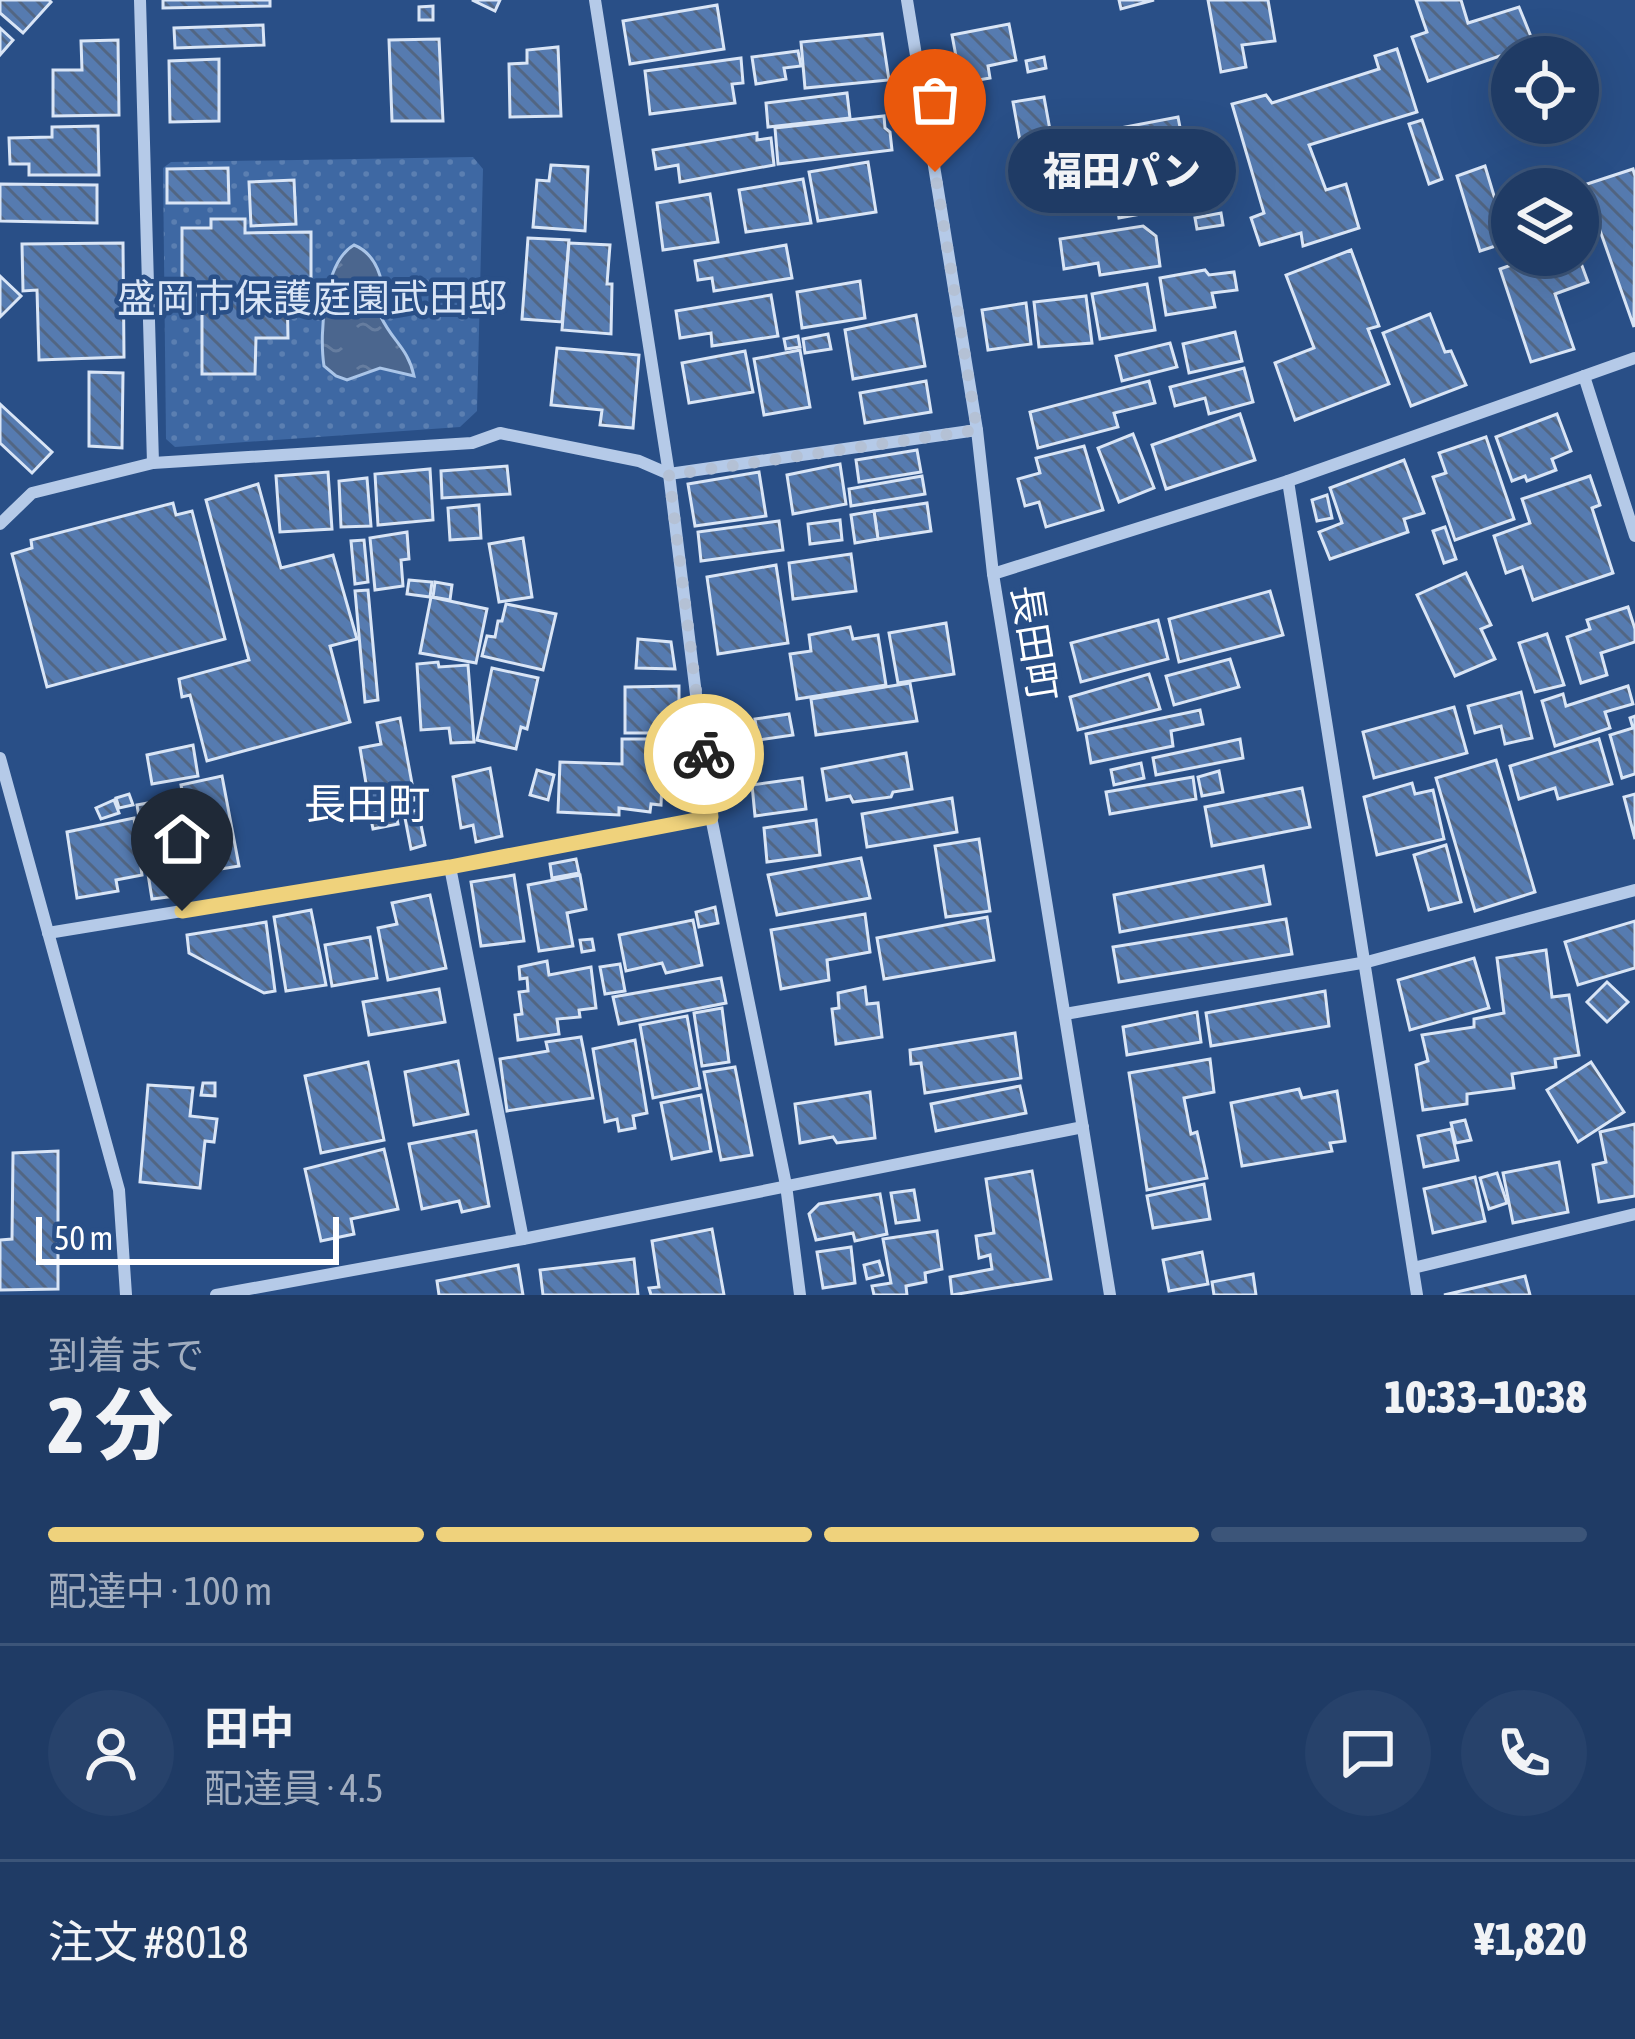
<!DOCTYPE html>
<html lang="ja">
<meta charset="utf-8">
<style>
body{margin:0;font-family:"Asap Condensed","Noto Sans JP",sans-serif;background:#27426b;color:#f1f3f6;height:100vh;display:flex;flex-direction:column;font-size:45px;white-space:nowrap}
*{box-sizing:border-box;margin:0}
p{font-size:39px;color:#a1adbf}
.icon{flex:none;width:66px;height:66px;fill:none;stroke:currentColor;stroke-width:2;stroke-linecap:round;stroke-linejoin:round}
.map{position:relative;height:1295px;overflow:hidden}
.sheet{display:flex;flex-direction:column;background:#1f3b65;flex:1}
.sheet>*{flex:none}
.controls{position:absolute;left:1491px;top:36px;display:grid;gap:24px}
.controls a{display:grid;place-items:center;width:108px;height:108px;border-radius:50%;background:#1f3b65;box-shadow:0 12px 48px #0002,0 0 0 3px #3c5579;font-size:60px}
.scale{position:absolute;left:36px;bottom:30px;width:303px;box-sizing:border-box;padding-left:12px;border:6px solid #fff;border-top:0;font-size:33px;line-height:42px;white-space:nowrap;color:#fff;-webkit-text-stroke:9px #294f87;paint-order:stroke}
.pin{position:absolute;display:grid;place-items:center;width:102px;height:102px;color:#fff;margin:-123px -51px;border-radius:50% 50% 50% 0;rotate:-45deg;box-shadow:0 0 12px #0007}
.pin .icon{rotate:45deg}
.courier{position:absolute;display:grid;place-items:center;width:120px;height:120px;margin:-60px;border:9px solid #efd27c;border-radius:50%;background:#fff;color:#222;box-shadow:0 3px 15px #0007}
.bubble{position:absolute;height:84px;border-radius:42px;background:#1f3b65;box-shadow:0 12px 48px #0002,0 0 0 3px #3c5579;font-size:39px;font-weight:800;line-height:84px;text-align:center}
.overview em{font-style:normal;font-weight:800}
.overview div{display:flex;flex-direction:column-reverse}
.overview{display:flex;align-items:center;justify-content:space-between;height:204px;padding:0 48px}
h1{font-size:78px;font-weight:800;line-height:90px}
.bar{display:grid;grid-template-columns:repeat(4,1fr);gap:18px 12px;align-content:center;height:144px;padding:0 48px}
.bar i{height:15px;border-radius:9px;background:#3c5579}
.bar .selected{background:#efd27c}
.bar p{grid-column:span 4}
.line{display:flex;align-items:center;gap:30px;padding:0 48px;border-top:3px solid #3c5579}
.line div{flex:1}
.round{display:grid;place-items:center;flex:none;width:126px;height:126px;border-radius:63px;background:#27426b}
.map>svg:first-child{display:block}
</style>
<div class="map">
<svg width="1635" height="1295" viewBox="0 0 1635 1295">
<defs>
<pattern id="grass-dots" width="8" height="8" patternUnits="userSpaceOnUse" patternTransform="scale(3)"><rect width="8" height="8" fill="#3e68a3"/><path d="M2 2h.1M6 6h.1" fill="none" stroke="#5b7fb1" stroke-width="1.8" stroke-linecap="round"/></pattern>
<pattern id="water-ripples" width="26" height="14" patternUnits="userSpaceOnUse" patternTransform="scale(3)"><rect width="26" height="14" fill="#4b668e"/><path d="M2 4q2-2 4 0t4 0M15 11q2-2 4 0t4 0" fill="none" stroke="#667d9f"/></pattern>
<pattern id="building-back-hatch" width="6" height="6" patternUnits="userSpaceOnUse" patternTransform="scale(3)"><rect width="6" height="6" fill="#567bb0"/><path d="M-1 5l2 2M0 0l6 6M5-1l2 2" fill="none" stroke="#526683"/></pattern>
</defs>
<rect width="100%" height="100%" fill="#294f87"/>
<polygon fill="url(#grass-dots)" points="473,157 483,169 477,411 460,427 175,447 166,439 163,168 171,162"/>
<path fill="url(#water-ripples)" stroke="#aac5e8" stroke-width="3" d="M354 245C381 256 387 291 381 317 393 342 408 348 414 376L380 368 347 380 336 376 324 366C319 333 324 262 354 245Z"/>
<g fill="url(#building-back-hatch)" stroke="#d9e5f6" stroke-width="3">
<polygon points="0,0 49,0 51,2 23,33 0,13"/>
<polygon points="163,0 270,0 270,6 163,8"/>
<polygon points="472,0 500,0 495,11"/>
<polygon points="1119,0 1154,0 1121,9"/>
<polygon points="1208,0 1268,0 1275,41 1242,45 1246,67 1221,72"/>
<polygon points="1416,0 1461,0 1468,23 1519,7 1534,44 1428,81 1412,37 1427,32"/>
<polygon points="717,5 724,49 630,64 623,21"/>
<polygon points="433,6 433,20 419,20 419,7"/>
<polygon points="1009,24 1016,60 988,66 990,78 961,83 952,35"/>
<polygon points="263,25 264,45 175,48 174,28"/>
<polygon points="0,28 13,40 0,55"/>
<polygon points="882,34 889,80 805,88 801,42"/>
<polygon points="439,39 443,121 392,121 389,40"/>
<polygon points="118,40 119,115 53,116 53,70 82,70 81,41"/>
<polygon points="558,47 561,116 510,117 509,64 527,63 527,50"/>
<polygon points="1397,49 1417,112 1309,145 1326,190 1346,184 1359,228 1303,246 1301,233 1260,245 1251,218 1264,213 1232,104 1266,95 1272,103 1379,69 1375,56"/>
<polygon points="798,51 801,66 784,68 786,79 756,84 752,57"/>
<polygon points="1044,57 1046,68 1028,72 1026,61"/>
<polygon points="741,58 743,83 732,84 735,103 650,114 645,71"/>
<polygon points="219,59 219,121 170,122 169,61"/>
<polygon points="847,93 850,118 768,127 766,103"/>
<polygon points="1044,97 1052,141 1178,117 1187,163 1116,176 1115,170 1072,178 1071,172 1027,180 1013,102"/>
<polygon points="884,116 885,128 890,132 892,150 778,164 775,128"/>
<polygon points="1422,120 1442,179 1429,184 1409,124"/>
<polygon points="98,126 99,175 29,175 29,164 10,164 9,138 52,137 52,127"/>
<polygon points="757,133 757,140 771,138 774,165 680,182 678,165 656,169 653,150"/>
<polygon points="868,162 876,212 818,221 809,172"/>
<polygon points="551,165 588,167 585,231 533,227 537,180 549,181"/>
<polygon points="1196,166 1201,203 1119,218 1114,181"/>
<polygon points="1485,166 1508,242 1480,251 1457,176"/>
<polygon points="228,168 229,203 167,203 167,169"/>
<polygon points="1633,169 1635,176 1634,327 1584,185"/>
<polygon points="803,179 811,223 746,232 739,190"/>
<polygon points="294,180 296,224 251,226 249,182"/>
<polygon points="0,184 97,185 97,223 0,221"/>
<polygon points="710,194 718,242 663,250 657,203"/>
<polygon points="1221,213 1223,225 1197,229 1195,218"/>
<polygon points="211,219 245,219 245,233 311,232 311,288 287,288 288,338 256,338 255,374 202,374 202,295 182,295 182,228 211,228"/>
<polygon points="1143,226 1156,236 1160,266 1100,275 1098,263 1064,269 1060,239"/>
<polygon points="528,238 569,240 562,322 522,319"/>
<polygon points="123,243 124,357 39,360 37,290 23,291 22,244"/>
<polygon points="569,243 610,245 607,284 612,284 611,334 562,330"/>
<polygon points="786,245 792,278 714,291 712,278 698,280 695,261"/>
<polygon points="1351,250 1379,326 1368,329 1389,384 1295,420 1275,363 1314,348 1286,275"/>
<polygon points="1540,255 1578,255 1588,282 1555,294 1574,349 1531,362 1500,269"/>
<polygon points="1205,270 1209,275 1234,272 1237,290 1212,293 1215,307 1166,315 1160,278"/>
<polygon points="0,276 21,296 0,317"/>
<polygon points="860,281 865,318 802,328 797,292"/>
<polygon points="1147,284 1155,330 1100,339 1092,294"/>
<polygon points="771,295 778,336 712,346 711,333 680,338 676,311"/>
<polygon points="1086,296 1092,343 1039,347 1034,302"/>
<polygon points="1026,303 1031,344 988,350 982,310"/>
<polygon points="1430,314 1445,352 1451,351 1466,385 1411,406 1383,333"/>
<polygon points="916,315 925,366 853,379 845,330"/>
<polygon points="1235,332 1242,361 1189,373 1183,344"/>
<polygon points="828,334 831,349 805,353 803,339"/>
<polygon points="798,336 800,347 786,349 784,339"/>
<polygon points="1170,343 1177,367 1122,381 1116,356"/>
<polygon points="557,348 639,355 633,428 600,425 602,410 551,405"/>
<polygon points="800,350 810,407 764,415 754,359"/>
<polygon points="745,351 753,392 689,403 682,363"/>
<polygon points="1244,368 1253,402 1209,414 1205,398 1175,406 1170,387"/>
<polygon points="89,372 123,373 122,448 89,446"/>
<polygon points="926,381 931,412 865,423 860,393"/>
<polygon points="1149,381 1155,403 1114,413 1118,427 1038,448 1030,412"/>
<polygon points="0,404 52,452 32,473 0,443"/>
<polygon points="1240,414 1255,460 1166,489 1152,445"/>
<polygon points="1557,414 1571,451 1552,459 1556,470 1527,481 1525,476 1512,481 1496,437"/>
<polygon points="1133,434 1154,488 1119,502 1098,448"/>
<polygon points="1486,437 1514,519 1455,540 1433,477 1446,473 1439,453"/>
<polygon points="1084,446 1103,510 1046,527 1039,502 1025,506 1018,479 1040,473 1036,458"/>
<polygon points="917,450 921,472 859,482 856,460"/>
<polygon points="1404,460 1424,513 1404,519 1408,532 1330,559 1319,532 1342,523 1330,488"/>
<polygon points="840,464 846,504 793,514 787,475"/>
<polygon points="507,466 510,494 442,498 441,471"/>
<polygon points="430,469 433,520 378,525 375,474"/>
<polygon points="328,472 332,529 280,532 276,476"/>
<polygon points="759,472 766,516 695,526 688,484"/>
<polygon points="922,476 925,494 851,506 849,489"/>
<polygon points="1590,476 1600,505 1592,508 1613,573 1533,600 1522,567 1506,573 1494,536 1530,523 1522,499"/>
<polygon points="367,478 371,526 341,527 339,481"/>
<polygon points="258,484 281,568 333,555 357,639 330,646 350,722 207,761 190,695 182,697 179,679 249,660 206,500"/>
<polygon points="1327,495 1332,518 1317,521 1312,500"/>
<polygon points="173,503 176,515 192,511 225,639 47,687 12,554 32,548 31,540"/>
<polygon points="927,503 931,531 878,539 874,511"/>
<polygon points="479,505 481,538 450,540 448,508"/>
<polygon points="874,511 878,539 855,543 851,515"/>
<polygon points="840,520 842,540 810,544 808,524"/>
<polygon points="779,521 783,550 701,561 698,532"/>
<polygon points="1445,527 1456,559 1444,563 1433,531"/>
<polygon points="407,532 409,559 401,560 403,586 375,590 370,538"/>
<polygon points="523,538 532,597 499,602 489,544"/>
<polygon points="364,540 368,582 355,584 351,541"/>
<polygon points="851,554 856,591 793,599 789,563"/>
<polygon points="776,565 788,643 718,654 707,577"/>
<polygon points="1466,573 1491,625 1481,629 1495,659 1455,676 1417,595"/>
<polygon points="409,580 432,582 430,597 407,594"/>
<polygon points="435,582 452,585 450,600 433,597"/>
<polygon points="368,590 378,700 365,702 355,591"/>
<polygon points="1270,591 1283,635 1179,662 1169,619"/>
<polygon points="431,597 487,609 476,663 420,653"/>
<polygon points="506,604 556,614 543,670 482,656 487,636 495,637 498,621 502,621"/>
<polygon points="1628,607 1635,629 1635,642 1601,653 1607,675 1581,683 1567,637 1590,629 1587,620"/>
<polygon points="1158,620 1168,659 1081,682 1071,643"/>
<polygon points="946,623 954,674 898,683 889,633"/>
<polygon points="850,627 853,639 878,635 886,685 797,699 790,654 811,651 809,635"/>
<polygon points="1547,634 1564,685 1535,692 1519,643"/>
<polygon points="638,639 671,642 675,669 636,668"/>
<polygon points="1230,659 1239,687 1174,705 1166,676"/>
<polygon points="438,662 439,667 468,665 474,742 451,743 449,728 421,730 417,664"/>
<polygon points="492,668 538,678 527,729 521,727 516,749 477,740"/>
<polygon points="1149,674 1160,709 1078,730 1070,697"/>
<polygon points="910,683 917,721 816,735 811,699"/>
<polygon points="679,686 679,733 625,733 625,687"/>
<polygon points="1628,686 1633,704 1605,712 1610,728 1555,746 1542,701 1563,694 1566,706"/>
<polygon points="1521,692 1532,738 1505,744 1501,726 1475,733 1468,706"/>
<polygon points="1454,707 1467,753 1374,778 1363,732"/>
<polygon points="1200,710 1203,724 1171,731 1173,746 1091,763 1086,734"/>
<polygon points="789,714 793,735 758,740 755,719"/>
<polygon points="1635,716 1635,774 1622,778 1610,735 1633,728 1630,718"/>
<polygon points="400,718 415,800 370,807 360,748 381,744 377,723"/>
<polygon points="622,739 664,739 661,805 651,804 650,812 619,808 619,815 558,812 560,762 622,764"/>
<polygon points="1240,739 1243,758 1156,775 1153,758"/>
<polygon points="1599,739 1612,784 1558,799 1555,788 1519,799 1510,766"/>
<polygon points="193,745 198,776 152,784 147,755"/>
<polygon points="906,753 912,789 893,792 891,797 853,802 850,796 827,800 822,769"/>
<polygon points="1496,760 1535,892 1475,911 1436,778"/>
<polygon points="1141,763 1144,778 1114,785 1111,770"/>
<polygon points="490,768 502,836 476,842 473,825 461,828 453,777"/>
<polygon points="537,770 554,775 548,800 530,795"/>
<polygon points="1219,771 1223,792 1202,796 1198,777"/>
<polygon points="222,776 239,866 196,873 181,785"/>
<polygon points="1193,777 1196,799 1110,814 1106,792"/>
<polygon points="802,778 806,809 755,816 752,785"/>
<polygon points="1412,783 1415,794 1433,790 1444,839 1377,855 1364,797"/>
<polygon points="1302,788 1310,827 1212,846 1205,807"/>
<polygon points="129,794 133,805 119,808 116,798"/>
<polygon points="1635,794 1635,839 1624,797"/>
<polygon points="952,798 957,832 867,847 862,814"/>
<polygon points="169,799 184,895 152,899 137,805"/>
<polygon points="114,800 119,813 101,819 96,808"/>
<polygon points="395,809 398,824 373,829 370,814"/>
<polygon points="418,810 425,845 411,849 404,813"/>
<polygon points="134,818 142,875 116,880 118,891 77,898 67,832"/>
<polygon points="816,820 820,855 767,862 764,828"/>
<polygon points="979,839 990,911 946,917 935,846"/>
<polygon points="1446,845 1461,902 1429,910 1414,855"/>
<polygon points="861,858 870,898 777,915 768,875"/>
<polygon points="576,859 579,873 552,878 550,864"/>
<polygon points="1263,866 1270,904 1120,932 1114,895"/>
<polygon points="514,875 524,941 481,946 471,882"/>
<polygon points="580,875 586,909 567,913 573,946 539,951 528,885"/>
<polygon points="430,895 446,968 388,980 378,928 397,924 392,903"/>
<polygon points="715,907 718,923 699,927 696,912"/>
<polygon points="311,910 326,985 286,991 274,917"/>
<polygon points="865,914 870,952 827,960 829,980 781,989 771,930"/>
<polygon points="987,917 994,960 884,979 877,938"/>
<polygon points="1286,919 1292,954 1119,982 1113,947"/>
<polygon points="693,920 702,965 666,973 662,963 626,971 619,935"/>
<polygon points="1635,921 1635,968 1578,985 1565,942"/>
<polygon points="266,922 275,991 264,993 189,953 187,935"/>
<polygon points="370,937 377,978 332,986 325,945"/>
<polygon points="592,939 594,950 582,952 580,940"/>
<polygon points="1546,950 1552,997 1569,995 1579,1055 1555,1059 1556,1067 1512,1074 1514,1088 1467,1094 1467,1104 1423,1110 1416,1065 1428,1061 1422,1035 1474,1027 1474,1019 1504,1013 1497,958"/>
<polygon points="1474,958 1489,1008 1410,1030 1398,980"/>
<polygon points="547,961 549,975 591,967 596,1008 579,1010 580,1017 557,1019 559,1034 518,1040 515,1015 522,1014 519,992 528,991 527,978 520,979 519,967"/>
<polygon points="620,964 625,991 605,994 600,967"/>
<polygon points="721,978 726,1003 619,1024 613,997"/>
<polygon points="1607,982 1628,1002 1607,1022 1587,1002"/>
<polygon points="865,987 867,1004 878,1003 882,1037 836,1044 832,1009 839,1008 838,993"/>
<polygon points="439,989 445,1022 369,1035 363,1002"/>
<polygon points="1325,991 1329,1026 1211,1046 1206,1013"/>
<polygon points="722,1008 729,1062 702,1066 694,1013"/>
<polygon points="1197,1012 1201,1042 1127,1055 1123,1027"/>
<polygon points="687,1016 700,1088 653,1098 640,1025"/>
<polygon points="1015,1033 1021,1078 925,1093 921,1063 911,1064 910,1050"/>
<polygon points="581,1037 593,1098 507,1111 500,1059 548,1051 546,1042"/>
<polygon points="635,1040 647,1113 633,1116 635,1128 619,1131 617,1119 605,1122 593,1049"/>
<polygon points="1210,1059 1214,1092 1184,1098 1191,1134 1197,1132 1207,1178 1147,1190 1129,1073"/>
<polygon points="458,1061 468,1114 414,1125 405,1072"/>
<polygon points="368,1062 384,1140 321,1153 305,1076"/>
<polygon points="1591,1062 1624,1112 1578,1142 1547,1090"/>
<polygon points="735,1067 752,1155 721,1160 704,1072"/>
<polygon points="203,1083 215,1083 215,1096 201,1095"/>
<polygon points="148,1085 193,1088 190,1116 217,1119 214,1142 205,1141 200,1188 140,1182"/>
<polygon points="1020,1086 1026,1113 936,1131 931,1104"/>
<polygon points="1299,1089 1302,1098 1337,1091 1345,1141 1330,1143 1332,1151 1242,1166 1231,1103"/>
<polygon points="870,1092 875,1138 837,1143 833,1137 800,1143 795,1104"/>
<polygon points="701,1095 711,1151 672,1159 661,1103"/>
<polygon points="1465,1120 1471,1140 1456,1143 1451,1123"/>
<polygon points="1635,1124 1635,1196 1599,1202 1593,1165 1606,1162 1600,1132"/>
<polygon points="1451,1129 1458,1160 1424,1167 1418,1136"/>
<polygon points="476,1131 489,1206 462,1212 459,1201 422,1209 409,1144"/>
<polygon points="384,1149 398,1209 351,1219 354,1234 321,1241 305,1169"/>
<polygon points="58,1151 58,1289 0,1290 0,1240 12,1239 13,1153"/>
<polygon points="1559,1162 1568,1212 1513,1223 1503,1173"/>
<polygon points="1032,1171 1051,1279 952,1295 950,1277 992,1269 990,1255 979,1258 976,1236 994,1233 986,1179"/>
<polygon points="1497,1173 1507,1203 1489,1209 1480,1178"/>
<polygon points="1475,1177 1485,1221 1433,1233 1424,1189"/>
<polygon points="1204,1184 1210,1219 1153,1228 1147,1196"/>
<polygon points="914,1190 919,1220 896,1223 891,1193"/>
<polygon points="880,1194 887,1234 855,1241 853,1233 816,1240 809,1214 819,1204"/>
<polygon points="712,1229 724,1295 651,1295 649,1288 659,1287 652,1241"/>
<polygon points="937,1231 942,1269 925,1273 926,1282 906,1286 907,1295 874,1295 872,1286 891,1283 883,1239"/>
<polygon points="851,1247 855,1283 823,1288 817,1252"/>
<polygon points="1202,1252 1208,1284 1169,1291 1163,1260"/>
<polygon points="634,1259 638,1295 543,1295 540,1270"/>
<polygon points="879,1261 883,1275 867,1279 864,1265"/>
<polygon points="518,1265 523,1295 439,1295 437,1281"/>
<polygon points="1253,1274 1256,1295 1214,1295 1212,1282"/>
<polygon points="1525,1276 1530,1295 1444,1295"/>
</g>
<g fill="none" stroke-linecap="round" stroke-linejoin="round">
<g stroke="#b5cae8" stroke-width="12">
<polyline points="140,0 153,463"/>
<polyline points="595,0 669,474 711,817 786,1185 800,1295"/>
<polyline points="907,0 977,430 993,574 1110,1295"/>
<polyline points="1584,376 1635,536"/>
<polyline points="1288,481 1417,1295"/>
<polyline points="0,524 32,493 153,463 472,443 500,433 639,461 669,474 977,430"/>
<polyline points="993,574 1288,481 1635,358"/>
<polyline points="0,758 119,1190 126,1295"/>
<polyline points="450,867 523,1239"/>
<polyline points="48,933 450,867 711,817"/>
<polyline points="1065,1014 1367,962 1635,890"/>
<polyline points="1413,1268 1635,1214"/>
<polyline points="216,1295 523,1239 1083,1127"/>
</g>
</g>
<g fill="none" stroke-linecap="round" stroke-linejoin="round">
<polyline stroke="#b4c1d5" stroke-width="12" stroke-dasharray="0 21.6" points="704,754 669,475 977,430 935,172"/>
<polyline stroke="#efd27c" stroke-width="15" points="182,911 450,867 711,817 704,754"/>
</g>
<g text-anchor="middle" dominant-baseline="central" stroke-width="9" stroke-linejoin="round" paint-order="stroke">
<g font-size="39" fill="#d9e5f6" stroke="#294f87">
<text x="312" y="298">盛岡市保護庭園武田邸</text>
</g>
<g font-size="39" fill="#fff" stroke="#294f87">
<text transform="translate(1035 643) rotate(81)">長田町</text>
</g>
<g font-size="42" fill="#fff" stroke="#294f87">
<text x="367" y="804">長田町</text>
</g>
</g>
</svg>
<div class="controls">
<a><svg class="icon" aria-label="locate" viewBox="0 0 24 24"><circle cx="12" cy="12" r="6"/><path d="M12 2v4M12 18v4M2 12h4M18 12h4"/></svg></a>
<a><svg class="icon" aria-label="layers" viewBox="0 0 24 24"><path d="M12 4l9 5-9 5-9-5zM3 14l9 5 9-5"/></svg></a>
</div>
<div class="scale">50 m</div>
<div class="pin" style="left:935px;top:172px;background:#ea580c"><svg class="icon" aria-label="bag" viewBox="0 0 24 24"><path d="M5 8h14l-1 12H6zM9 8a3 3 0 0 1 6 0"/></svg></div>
<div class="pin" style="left:182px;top:911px;background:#1f2937"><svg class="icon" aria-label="home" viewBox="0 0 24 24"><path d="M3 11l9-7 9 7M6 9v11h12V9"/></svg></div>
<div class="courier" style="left:704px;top:754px"><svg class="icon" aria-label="bike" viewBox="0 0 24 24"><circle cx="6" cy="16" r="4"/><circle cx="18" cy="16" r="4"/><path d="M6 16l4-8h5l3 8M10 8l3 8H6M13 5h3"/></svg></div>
<div class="bubble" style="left:1008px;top:129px;width:228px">福田パン</div>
</div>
<section class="sheet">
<div class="overview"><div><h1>2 分</h1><p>到着まで</p></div><em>10:33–10:38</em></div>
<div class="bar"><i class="selected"></i><i class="selected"></i><i class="selected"></i><i></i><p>配達中 · 100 m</p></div>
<div class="line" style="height:216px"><a class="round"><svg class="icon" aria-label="person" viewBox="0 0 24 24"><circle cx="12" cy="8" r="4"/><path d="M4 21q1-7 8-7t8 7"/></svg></a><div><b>田中</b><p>配達員 · 4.5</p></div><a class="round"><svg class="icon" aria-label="chat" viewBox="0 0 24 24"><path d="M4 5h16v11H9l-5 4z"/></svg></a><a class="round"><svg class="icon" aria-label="phone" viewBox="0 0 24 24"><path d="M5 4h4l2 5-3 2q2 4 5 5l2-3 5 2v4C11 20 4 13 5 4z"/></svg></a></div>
<div class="line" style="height:156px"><div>注文 #8018</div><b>¥1,820</b></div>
</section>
